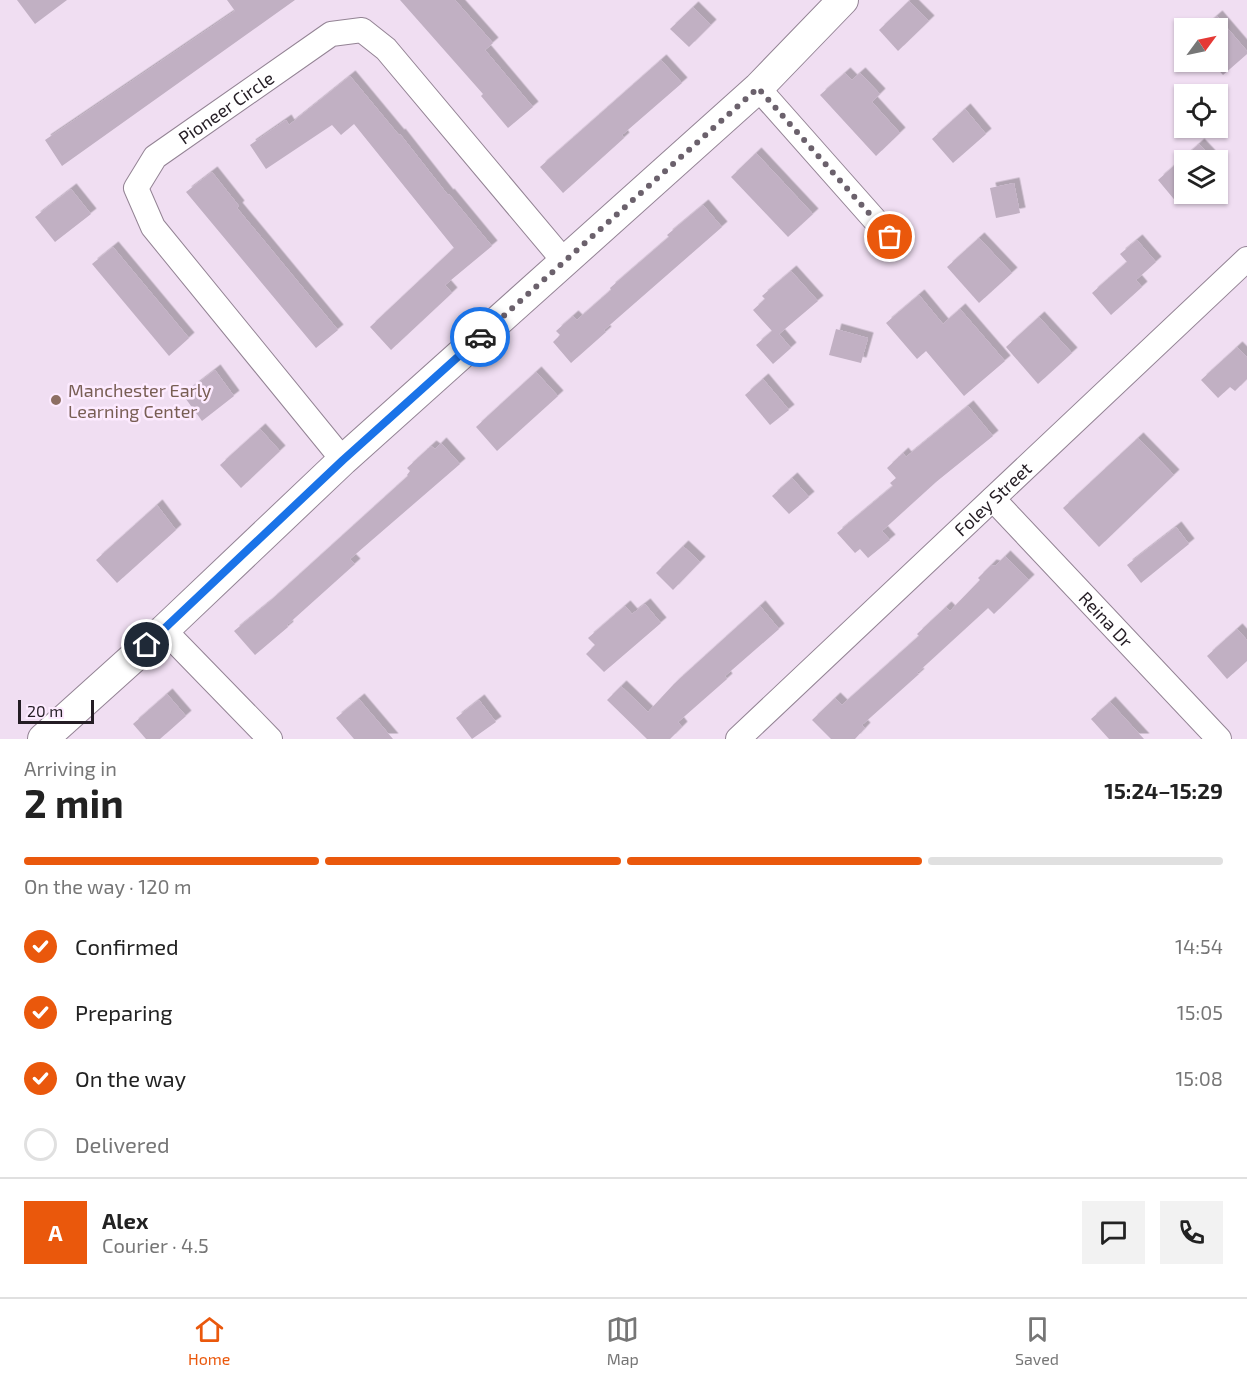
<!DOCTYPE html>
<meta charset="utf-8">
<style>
body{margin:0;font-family:"Exo 2",sans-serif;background:#f2f2f2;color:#222;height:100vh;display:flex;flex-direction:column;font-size:22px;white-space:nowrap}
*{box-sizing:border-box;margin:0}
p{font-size:20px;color:#767676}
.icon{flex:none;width:33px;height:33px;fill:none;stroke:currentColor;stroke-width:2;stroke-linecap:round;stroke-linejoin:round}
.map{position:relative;height:739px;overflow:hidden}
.details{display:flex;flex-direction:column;background:#fff;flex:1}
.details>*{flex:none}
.needle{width:39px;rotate:57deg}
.controls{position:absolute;left:1174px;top:18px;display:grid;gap:12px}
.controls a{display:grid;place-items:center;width:54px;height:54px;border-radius:0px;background:#fff;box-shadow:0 2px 4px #0004;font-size:30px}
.scale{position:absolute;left:18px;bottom:15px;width:76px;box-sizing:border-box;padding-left:6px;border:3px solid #241d24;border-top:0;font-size:16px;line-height:21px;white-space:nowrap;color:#241d24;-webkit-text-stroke:4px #fdebff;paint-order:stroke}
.pin{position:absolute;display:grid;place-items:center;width:51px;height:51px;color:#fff;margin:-26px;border:3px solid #fff;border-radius:50%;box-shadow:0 2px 6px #0007}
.courier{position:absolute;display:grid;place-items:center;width:60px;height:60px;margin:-30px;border:4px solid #1a73e8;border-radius:50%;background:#fff;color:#222;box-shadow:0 2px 8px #0007}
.head em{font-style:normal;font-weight:700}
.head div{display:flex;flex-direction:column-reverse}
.head{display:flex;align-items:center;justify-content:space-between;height:102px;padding:0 24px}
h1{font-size:39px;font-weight:700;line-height:45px}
.bar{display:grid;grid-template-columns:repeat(4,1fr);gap:9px 6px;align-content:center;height:72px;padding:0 24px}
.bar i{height:8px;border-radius:4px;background:#e0e0e0}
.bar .active{background:#ea580c}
.bar p{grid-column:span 4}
.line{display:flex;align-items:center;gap:15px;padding:0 24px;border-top:2px solid #e0e0e0}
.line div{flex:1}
.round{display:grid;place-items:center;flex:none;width:63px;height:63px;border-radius:0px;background:#f2f2f2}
ol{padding:0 24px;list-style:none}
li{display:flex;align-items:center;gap:18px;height:66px}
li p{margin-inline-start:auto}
li .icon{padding:6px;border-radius:50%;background:#ea580c;color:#fff;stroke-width:4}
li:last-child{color:#767676}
li i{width:33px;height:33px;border:3px solid #e0e0e0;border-radius:50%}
.tab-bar{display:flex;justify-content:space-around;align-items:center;height:84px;border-top:2px solid #e0e0e0;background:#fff;font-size:16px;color:#767676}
.tab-bar a{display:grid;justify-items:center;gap:3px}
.tab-bar .active{color:#ea580c}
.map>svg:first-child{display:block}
</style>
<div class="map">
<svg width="1247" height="739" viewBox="0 0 1247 739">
<defs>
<filter id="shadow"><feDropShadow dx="5.5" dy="-5.5" stdDeviation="0" flood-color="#0004"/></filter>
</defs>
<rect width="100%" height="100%" fill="#f0def2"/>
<g fill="#c1b0c3" filter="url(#shadow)">
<polygon points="17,0 67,0 35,24"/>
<polygon points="227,0 295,0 62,166 45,140 235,11"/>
<polygon points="400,0 455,0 493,43 485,50 533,107 508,128 481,96 483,94"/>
<polygon points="909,1 929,21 898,51 879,30"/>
<polygon points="693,7 711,25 689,47 670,29"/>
<polygon points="1217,16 1247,51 1247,54 1223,75 1211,62 1218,62 1218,28 1203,28"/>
<polygon points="661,60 682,83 622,135 624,138 563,193 540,167"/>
<polygon points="845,73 852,80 860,73 880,94 872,102 900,133 876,156 820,95"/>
<polygon points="350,76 399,135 400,134 448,195 449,194 492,246 445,285 452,293 391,350 370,327 454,248 354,124 341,135 332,125 266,169 250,145 286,120 289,125"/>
<polygon points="965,109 986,134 953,163 932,139"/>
<polygon points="1199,144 1214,160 1185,160 1185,194 1189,194 1178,204 1158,180"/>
<polygon points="756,153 813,214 788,237 731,177"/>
<polygon points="212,172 239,206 237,208 338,330 316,348 186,192"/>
<polygon points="1014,183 1020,213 996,218 990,188"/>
<polygon points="71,189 91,214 55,242 35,217"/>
<polygon points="703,205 722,227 604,330 606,332 571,363 553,342 560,335 556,331 573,316 577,320 611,290 610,288 669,237 667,235"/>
<polygon points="979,238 1012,273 979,303 947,267"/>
<polygon points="1137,240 1156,262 1136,280 1142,287 1111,315 1092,293 1127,262 1120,254"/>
<polygon points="113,247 189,338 169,356 92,264"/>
<polygon points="791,271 818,301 779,334 791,348 773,364 756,345 772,331 753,310 765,299 762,296"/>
<polygon points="919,295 943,324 960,309 1005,361 964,396 926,351 917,359 886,323"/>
<polygon points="1039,317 1072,353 1038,384 1006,347"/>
<polygon points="836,329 868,338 861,363 829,355"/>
<polygon points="1237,347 1247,357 1247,379 1235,391 1230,387 1218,398 1201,380"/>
<polygon points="215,370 234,396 202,421 183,395"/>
<polygon points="536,372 558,396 497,451 476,427"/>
<polygon points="763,379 789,410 770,425 745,395"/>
<polygon points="968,406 993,436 936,482 882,531 890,540 868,558 860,549 855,553 837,533 893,486 890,483 896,478 887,468 903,453 906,457"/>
<polygon points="260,429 280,451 241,488 220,465"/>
<polygon points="1138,438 1174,475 1099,547 1063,508"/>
<polygon points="441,443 460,464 350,559 355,564 287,625 288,627 255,655 234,631 268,603 408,476 407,475 410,471 407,468 431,446 435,449"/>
<polygon points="792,478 809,497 789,514 772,496"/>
<polygon points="157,505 176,530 117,583 96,560"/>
<polygon points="1176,527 1189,544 1141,583 1127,565"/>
<polygon points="683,546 700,562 673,590 656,573"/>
<polygon points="1005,556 1029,580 994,614 988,608 917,673 919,674 862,725 865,728 855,739 831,739 812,720 835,698 842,705 919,636 917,634 946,607 950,611 980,580 978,578 991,565 995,566"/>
<polygon points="645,604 661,623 604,672 586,654 595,645 588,638 625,606 632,614"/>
<polygon points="760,606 779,629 725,676 727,679 678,722 682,727 670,739 647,739 607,700 621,686 648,712 674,684"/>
<polygon points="1237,629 1247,640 1247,661 1227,679 1207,656"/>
<polygon points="167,694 186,716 160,739 146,739 133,724"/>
<polygon points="359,699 393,739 354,739 336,718"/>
<polygon points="479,700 496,722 472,739 456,718"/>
<polygon points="1110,702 1144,739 1109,739 1091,719"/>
</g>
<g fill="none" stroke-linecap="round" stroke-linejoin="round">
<g stroke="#938394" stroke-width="26">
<g id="minor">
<polyline points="758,88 890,237"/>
<path id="s1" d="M343 460 153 227 136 188 155 157 331 34 362 30 386 49 564 261"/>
<path id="s2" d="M993 499 1219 739"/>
<polyline points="164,630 270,739"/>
<path id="s3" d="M738 739 1247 259"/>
</g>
</g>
<g stroke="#938394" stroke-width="32">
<polyline id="tertiary" points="43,739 164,630 343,460 758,88 843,0"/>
</g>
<use href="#minor" stroke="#fff" stroke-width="24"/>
<use href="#tertiary" stroke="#fff" stroke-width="30"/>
</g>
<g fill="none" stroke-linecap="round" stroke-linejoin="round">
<polyline stroke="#6b616c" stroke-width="6" stroke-dasharray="0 10.8" points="480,337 758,88 890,237"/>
<polyline stroke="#1a73e8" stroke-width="8" points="147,645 343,460 480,337"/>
</g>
<circle fill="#8d6e63" stroke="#fdebff" stroke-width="2" cx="56" cy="400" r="6"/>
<g text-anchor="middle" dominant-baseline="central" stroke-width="5" stroke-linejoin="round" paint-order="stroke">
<g font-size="18" fill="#241d24" stroke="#fdebff">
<text stroke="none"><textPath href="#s1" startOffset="466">Pioneer Circle</textPath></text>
<text stroke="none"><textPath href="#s3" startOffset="350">Foley Street</textPath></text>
<text stroke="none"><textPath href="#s2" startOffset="165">Reina Dr</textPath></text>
</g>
<g font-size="18" fill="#785e54" stroke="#fdebff" text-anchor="start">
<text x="68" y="390">Manchester Early<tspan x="68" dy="21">Learning Center</tspan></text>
</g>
</g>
</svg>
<div class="controls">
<a><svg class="needle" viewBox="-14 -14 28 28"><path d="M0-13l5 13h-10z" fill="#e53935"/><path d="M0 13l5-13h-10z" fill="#767676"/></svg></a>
<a><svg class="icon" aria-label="locate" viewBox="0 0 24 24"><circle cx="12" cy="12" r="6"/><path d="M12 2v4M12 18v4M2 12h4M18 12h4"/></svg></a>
<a><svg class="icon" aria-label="layers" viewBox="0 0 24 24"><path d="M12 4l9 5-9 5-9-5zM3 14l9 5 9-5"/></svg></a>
</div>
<div class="scale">20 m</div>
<div class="pin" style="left:890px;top:237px;background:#ea580c"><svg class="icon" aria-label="bag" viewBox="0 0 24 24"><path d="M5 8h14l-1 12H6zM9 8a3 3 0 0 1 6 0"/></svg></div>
<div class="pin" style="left:147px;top:645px;background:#1f2937"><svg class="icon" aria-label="home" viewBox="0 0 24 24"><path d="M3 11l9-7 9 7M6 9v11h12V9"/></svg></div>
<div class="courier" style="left:480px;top:337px"><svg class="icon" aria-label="car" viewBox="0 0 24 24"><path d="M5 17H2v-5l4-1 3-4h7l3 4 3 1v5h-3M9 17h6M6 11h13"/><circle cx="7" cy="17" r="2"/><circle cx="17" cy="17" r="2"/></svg></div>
</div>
<section class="details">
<div class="head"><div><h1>2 min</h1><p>Arriving in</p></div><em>15:24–15:29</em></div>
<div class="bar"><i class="active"></i><i class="active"></i><i class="active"></i><i></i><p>On the way · 120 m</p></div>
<ol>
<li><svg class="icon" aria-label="check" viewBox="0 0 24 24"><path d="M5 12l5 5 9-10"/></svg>Confirmed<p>14:54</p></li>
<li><svg class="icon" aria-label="check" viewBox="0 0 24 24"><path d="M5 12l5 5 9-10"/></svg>Preparing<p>15:05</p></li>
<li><svg class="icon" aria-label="check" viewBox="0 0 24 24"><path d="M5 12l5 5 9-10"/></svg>On the way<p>15:08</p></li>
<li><i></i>Delivered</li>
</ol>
<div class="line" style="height:108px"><b class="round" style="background:#ea580c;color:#fff">A</b><div><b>Alex</b><p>Courier · 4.5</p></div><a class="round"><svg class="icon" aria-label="chat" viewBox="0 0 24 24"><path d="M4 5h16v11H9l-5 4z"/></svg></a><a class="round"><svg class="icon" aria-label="phone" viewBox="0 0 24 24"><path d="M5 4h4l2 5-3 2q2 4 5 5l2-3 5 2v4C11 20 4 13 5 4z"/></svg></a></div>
</section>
<nav class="tab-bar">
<a class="active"><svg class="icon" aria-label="home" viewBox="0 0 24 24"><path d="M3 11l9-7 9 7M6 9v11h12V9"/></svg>Home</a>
<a><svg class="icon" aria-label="map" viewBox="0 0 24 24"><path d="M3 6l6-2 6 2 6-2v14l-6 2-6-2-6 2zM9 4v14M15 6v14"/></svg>Map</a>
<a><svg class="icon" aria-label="saved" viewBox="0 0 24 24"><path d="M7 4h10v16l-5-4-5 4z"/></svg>Saved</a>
</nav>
